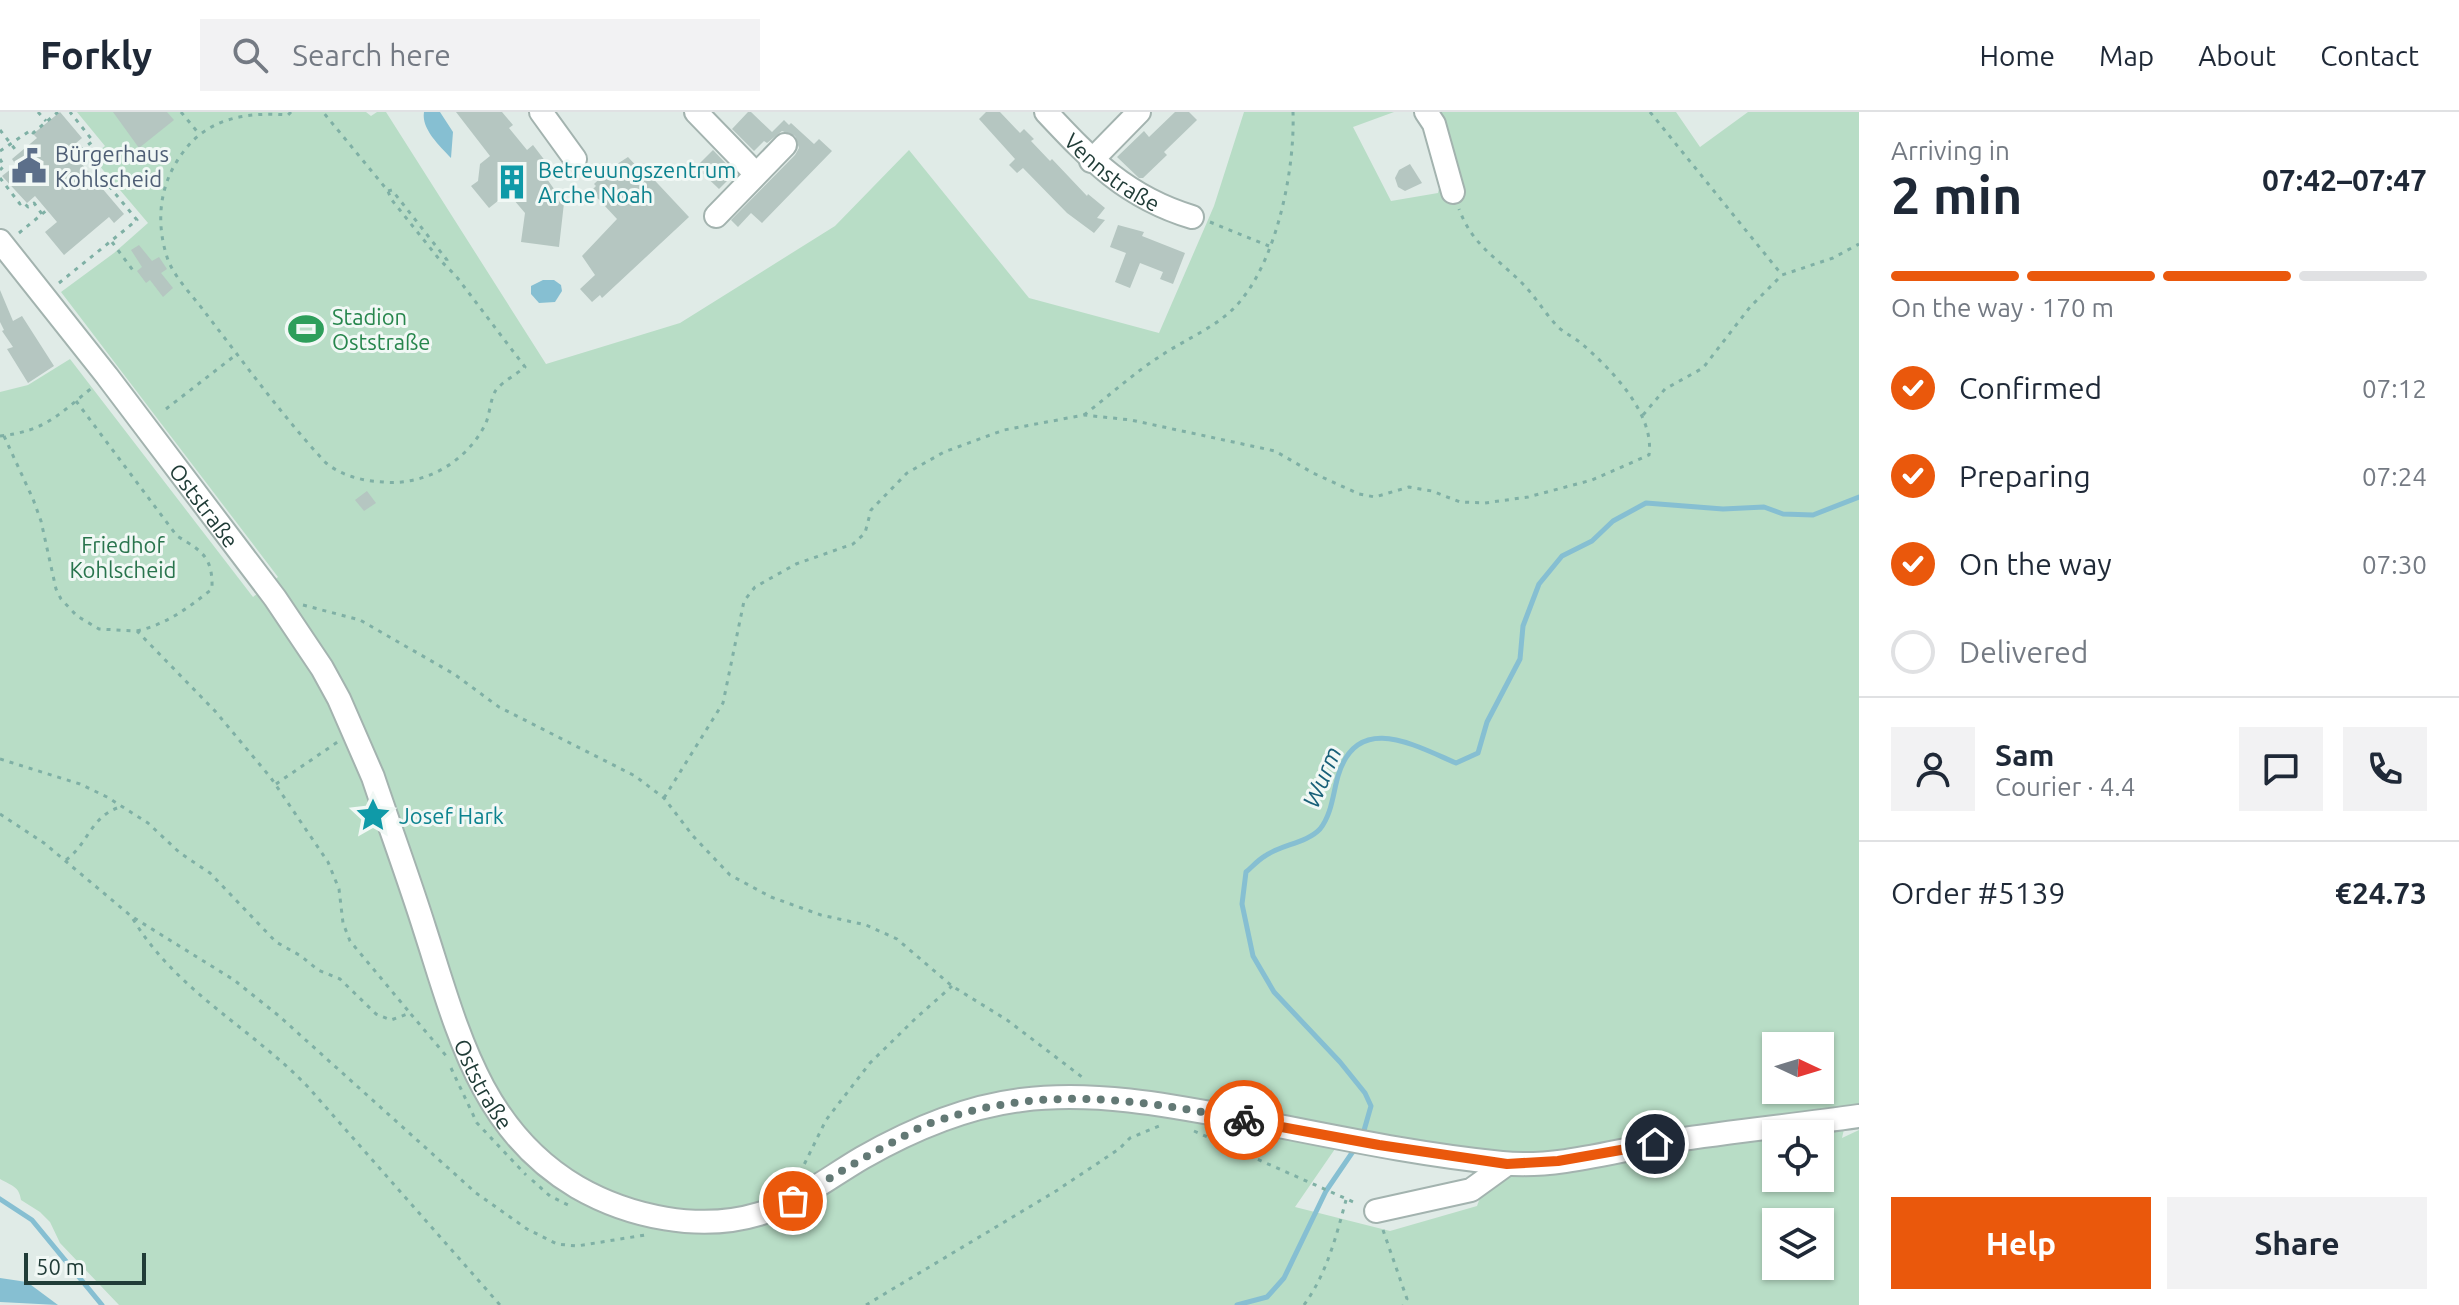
<!DOCTYPE html>
<meta charset="utf-8">
<style>
body{margin:0;font-family:Ubuntu,sans-serif;background:#f2f2f3;color:#1f2937;height:100vh;display:flex;flex-direction:column;font-size:30px;white-space:nowrap}
*{box-sizing:border-box;margin:0}
p{font-size:26px;color:#747a83}
.icon{flex:none;width:44px;height:44px;fill:none;stroke:currentColor;stroke-width:2;stroke-linecap:round;stroke-linejoin:round}
.map{position:relative;flex:1;overflow:hidden}
.details{display:flex;flex-direction:column;background:#fff;width:600px}
.details>*{flex:none}
.needle{width:52px;rotate:94deg}
.controls{position:absolute;left:1762px;top:920px;display:grid;gap:16px}
.controls a{display:grid;place-items:center;width:72px;height:72px;border-radius:0px;background:#fff;box-shadow:0 2px 6px #0004;font-size:40px}
.scale{position:absolute;left:24px;bottom:20px;width:122px;box-sizing:border-box;padding-left:8px;border:4px solid #203c37;border-top:0;font-size:22px;line-height:28px;white-space:nowrap;color:#203c37;-webkit-text-stroke:6px #f1f8f5;paint-order:stroke}
.pin{position:absolute;display:grid;place-items:center;width:68px;height:68px;color:#fff;margin:-34px;border:4px solid #fff;border-radius:50%;box-shadow:0 2px 8px #0007}
.courier{position:absolute;display:grid;place-items:center;width:80px;height:80px;margin:-40px;border:6px solid #ea580c;border-radius:50%;background:#fff;color:#222;box-shadow:0 2px 10px #0007}
.overview em{font-style:normal;font-weight:700}
.overview div{display:flex;flex-direction:column-reverse}
.overview{display:flex;align-items:center;justify-content:space-between;height:136px;padding:0 32px}
h1{font-size:52px;font-weight:700;line-height:60px}
.bar{display:grid;grid-template-columns:repeat(4,1fr);gap:12px 8px;align-content:center;height:96px;padding:0 32px}
.bar i{height:10px;border-radius:6px;background:#e0e1e3}
.bar .current{background:#ea580c}
.bar p{grid-column:span 4}
.line{display:flex;align-items:center;gap:20px;padding:0 32px;border-top:2px solid #e0e1e3}
.line div{flex:1}
.round{display:grid;place-items:center;flex:none;width:84px;height:84px;border-radius:0px;background:#f2f2f3}
ol{padding:0 32px;list-style:none}
li{display:flex;align-items:center;gap:24px;height:88px}
li p{margin-inline-start:auto}
li .icon{padding:8px;border-radius:50%;background:#ea580c;color:#fff;stroke-width:4}
li:last-child{color:#747a83}
li i{width:44px;height:44px;border:4px solid #e0e1e3;border-radius:50%}
.button{display:flex;gap:16px;margin-top:auto;padding:16px 32px}
.button a{flex:1;height:92px;border-radius:0px;background:#ea580c;color:#fff;font-size:32px;font-weight:700;line-height:92px;text-align:center}
.button a+a{background:#f2f2f3;color:#1f2937}
header{display:flex;align-items:center;gap:48px;box-sizing:border-box;height:112px;padding:0 40px;background:#fff;border-bottom:2px solid #e0e1e3}
header strong{font-size:38px}
nav{display:flex;gap:44px;margin-inline-start:auto;font-size:28px}
.search{width:560px;height:72px;background:#f2f2f3;display:flex;align-items:center;gap:20px;box-sizing:border-box;padding:0 28px;border-radius:0px;color:#747a83;font-size:30px}
main{display:flex;flex:1;min-height:0}
.map>svg:first-child{display:block}
</style>
<header>
<strong>Forkly</strong>
<div class="search"><svg class="icon" aria-label="search" viewBox="0 0 24 24"><circle cx="10" cy="10" r="6"/><path d="M15 15l6 6"/></svg>Search here</div>
<nav><a>Home</a><a>Map</a><a>About</a><a>Contact</a></nav>
</header>
<main>
<div class="map">
<svg width="1859" height="1193" viewBox="0 0 1859 1193">
<rect width="100%" height="100%" fill="#e0ebe7"/>
<path fill="#b8ddc6" fill-rule="evenodd" d="M77 0H366L371 4 377 0H386L546 252 680 211 835 114 909 38 1029 186 1159 221 1214 94 1244 0H1394L1353 15 1391 89 1438 81 1440 72 1420 0H1676L1700 35 1748 0H1859V994L1849 995 1842 1026 1859 1018V1193H119L60 1131 50 1110 40 1100 21 1088C19 1074 12 1074 0 1067V280L28 273 70 247 253 485 278 465 61 180 114 141 148 111 92 45 105 34ZM1776 934H1820V978H1776ZM1348 1018 1509 1063 1481 1083 1477 1094 1390 1119 1295 1095ZM1776 1022H1820V1066H1776ZM1776 1110H1820V1154H1776Z"/>
<g fill="#86bfd2">
<path d="M424 0H440L453 20 451 46C440 34 421 17 424 0Z"/>
<polygon points="543,168 554,168 561,173 562,179 555,190 539,191 531,182 531,174"/>
<polygon points="0,1166 27,1170 58,1193 0,1190"/>
</g>
<g fill="none" stroke-linecap="round" stroke-linejoin="round">
<g stroke="#86bfd2" stroke-width="5">
<path d="M1363 1022 1371 994 1365 981 1340 950 1274 880 1253 844 1242 792 1246 760C1252 755 1258 748 1265 744 1280 733 1307 731 1320 717 1332 702 1333 681 1338 664 1357 600 1414 633 1456 651L1478 641 1487 610 1520 547 1523 514 1539 472 1562 444 1592 429 1613 409 1646 391 1723 397 1764 395 1783 402 1813 403 1859 385"/>
<polyline points="0,1087 32,1108 102,1193"/>
<polyline points="1237,1193 1267,1185 1284,1166 1326,1079 1356,1035"/>
</g>
</g>
<g fill="#b5c6c1">
<polygon points="60,0 82,26 69,37 93,65 96,63 104,72 101,75 124,102 114,111 109,105 64,143 45,120 57,110 35,84 27,91 2,64 16,53 12,47 37,26 33,22"/>
<polygon points="113,0 167,0 174,8 139,36"/>
<polygon points="456,0 502,0 513,13 509,16 527,38 533,33 549,54 542,60 564,91 559,135 521,130 525,101 508,81 489,96 471,74 478,69 480,52 490,44"/>
<polygon points="748,0 751,0 772,20 784,8 789,13 791,11 814,32 819,27 832,39 762,111 751,101 738,115 731,108 795,43 799,36 795,24 782,19 767,31 764,29 754,39 732,17"/>
<polygon points="986,0 1000,0 1020,21 1024,17 1034,27 1031,29 1050,49 1052,47 1087,84 1088,82 1105,96 1097,106 1105,108 1094,121 1067,101 1023,56 1017,61 1009,53 1015,47 979,7"/>
<polygon points="1175,0 1189,0 1197,8 1164,40 1167,43 1143,66 1139,66 1117,45 1144,19 1149,25"/>
<polygon points="713,38 735,61 719,77 696,55"/>
<polygon points="628,45 641,59 644,57 689,105 602,186 600,183 592,190 580,177 595,163 582,144 617,107 591,79 596,74 594,72 611,56"/>
<polygon points="1410,52 1422,71 1405,79 1398,75 1395,66 1399,58"/>
<polygon points="1118,113 1144,120 1142,124 1185,141 1173,172 1160,167 1163,160 1140,151 1130,176 1115,170 1126,141 1110,135"/>
<polygon points="139,133 152,149 159,145 167,157 161,161 173,176 163,185 150,168 146,171 137,159 142,155 131,138"/>
<polygon points="0,178 13,209 22,204 54,254 28,271 7,237 13,235 2,219 4,218 0,210"/>
<polygon points="367,379 376,391 364,399 355,388"/>
</g>
<g fill="none" stroke-linecap="round" stroke-linejoin="round">
<g stroke="#a3b3af" stroke-width="26">
<g id="minor">
<polyline points="541,0 575,47"/>
<polyline points="696,0 756,62"/>
<path id="s1" d="M1046 0C1091 48 1126 85 1192 105"/>
<polyline points="1426,0 1434,12 1453,80"/>
<polyline points="1091,49 1139,0"/>
<polyline points="716,104 785,33"/>
<path id="s2" d="M0 129 107 264 275 486 322 556 339 587 373 665C390 716 409 767 425 818 457 917 480 1018 577 1075 629 1105 700 1120 759 1102 797 1091 828 1066 862 1046 911 1018 964 995 1021 988 1098 978 1178 995 1253 1009 1336 1025 1419 1043 1502 1051 1555 1057 1619 1038 1671 1029 1734 1019 1797 1013 1859 1004"/>
<polyline points="1376,1099 1471,1078 1507,1052"/>
</g>
</g>
<g stroke="#7fb0a5" stroke-width="3" stroke-dasharray="4 6" stroke-linecap="butt">
<polyline points="38,0 46,9"/>
<polyline points="181,0 200,23"/>
<path d="M291 0 288 3C249 0 209 5 184 39 159 71 155 110 168 148 176 168 195 186 207 203 245 252 283 305 326 351 342 364 363 369 383 370 425 374 466 350 485 313 490 303 490 287 496 278 502 270 517 262 525 255L456 164 439 147 391 87 388 79 323 0"/>
<polyline points="1650,0 1782,163"/>
<polyline points="0,18 18,41"/>
<polyline points="0,39 31,18 33,21 58,0"/>
<polyline points="0,47 4,54 0,58"/>
<polyline points="0,66 20,92 23,90 28,95 34,91 42,102"/>
<polyline points="388,79 392,78 399,87 447,148 447,153"/>
<polyline points="1210,110 1269,134"/>
<polyline points="19,121 47,98"/>
<polyline points="112,130 135,161"/>
<polyline points="59,171 137,108 80,39 93,29 70,0"/>
<path d="M76 289 177 424C202 439 213 445 212 477 188 496 167 512 137 519"/>
<polyline points="166,297 237,242"/>
<path d="M1084 303C1110 283 1135 260 1162 243 1189 225 1222 213 1242 187 1278 142 1295 56 1293 0"/>
<polyline points="1643,303 1665,277 1703,256 1750,195 1782,163 1833,146 1859,132"/>
<path d="M0 324C46 319 59 302 93 275"/>
<polyline points="4,324 33,387 41,409 56,477 61,487 77,504 99,517 137,519 215,599 271,666 328,750 339,777 343,811 350,829 410,901"/>
<polyline points="303,493 360,508 454,562 499,595 635,664 664,686 693,724 730,763 771,785 821,803 866,813 897,827 952,874 1007,908 1082,965"/>
<polyline points="0,647 80,672 107,685 148,711 180,741 210,761 276,830 301,844 318,858 340,867 376,902 391,908 410,901 448,946"/>
<polyline points="276,672 339,629"/>
<path d="M664 686 723 591 744 489 755 475 796 452 853 432 865 421 871 398 907 361 944 340 1004 318 1084 303 1131 308 1275 339 1313 361 1359 382 1375 385 1409 375 1432 379 1460 390 1485 391 1528 385 1592 368 1649 343C1655 302 1611 257 1582 232 1574 225 1564 221 1557 214 1544 200 1535 184 1522 171 1496 145 1473 134 1459 97"/>
<polyline points="0,702 44,731 131,804 234,868 279,904 476,1081 527,1117 557,1132 577,1134 645,1123"/>
<path d="M66 748C88 732 91 704 120 695"/>
<path d="M133 807C176 879 253 917 309 976L500 1193"/>
<polyline points="451,956 477,1011 526,1063"/>
<polyline points="1194,1019 1358,1092"/>
<polyline points="800,1061 826,1008 870,951 915,907 952,874"/>
<polyline points="532,1068 550,1084 568,1093"/>
<polyline points="1383,1118 1407,1187 1403,1193"/>
<polyline points="866,1193 1056,1079 1119,1037 1130,1026 1164,1012"/>
<path d="M1304 1193C1327 1161 1336 1125 1346 1088"/>
</g>
<use href="#minor" stroke="#fff" stroke-width="22"/>
</g>
<g fill="none" stroke-linecap="round" stroke-linejoin="round">
<path stroke="#637975" stroke-width="8" stroke-dasharray="0 14.4" d="M793 1089C826 1068 859 1048 893 1030 905 1024 918 1015 931 1011 1039 973 1134 986 1244 1008"/>
<polyline stroke="#ea580c" stroke-width="10" points="1244,1008 1379,1033 1507,1052 1558,1049 1655,1032"/>
</g>
<defs>
<g id="civic-bare" transform="scale(2.76)"><path d="M-.6-6.5H3V-4.5H.6V-3L4-1V1h2V6H-6V1h2V-1L-.6-3ZM-1.2 2.5V6h2.4V2.5Z" fill="#5c6f8a" stroke="#f1f8f5" stroke-width="2.5" paint-order="stroke"/></g>
<g id="building-bare" transform="scale(2.76)"><path d="M-4-6H4V6H1V3H-1V6H-4ZM-2.5-4.3h1.7v1.8h-1.7ZM.8-4.3h1.7v1.8H.8ZM-2.5-1h1.7V.8h-1.7ZM.8-1h1.7V.8H.8Z" fill="#0f9aa8" stroke="#f1f8f5" stroke-width="2.5" paint-order="stroke"/></g>
<g id="stadium-bare" transform="scale(2.76)"><path d="M0-5a6.5 5 0 1 0 0 10a6.5 5 0 1 0 0-10ZM-3.5-1.8h7v3.6h-7Z" fill="#2e9e5b" stroke="#f1f8f5" stroke-width="2.5" paint-order="stroke"/></g>
<g id="sight-bare" transform="scale(2.76)"><path d="M0-6L1.8-2.2L6-1.7L2.9 1.2L3.7 5.4L0 3.3L-3.7 5.4L-2.9 1.2L-6-1.7L-1.8-2.2Z" fill="#0f9aa8" stroke="#f1f8f5" stroke-width="2.5" paint-order="stroke"/></g>
</defs>
<g fill-rule="evenodd">
<use href="#civic-bare" x="29" y="54"/>
<use href="#building-bare" x="512" y="70"/>
<use href="#stadium-bare" x="306" y="217"/>
<use href="#sight-bare" x="373" y="703"/>
</g>
<g text-anchor="middle" dominant-baseline="central" stroke-width="6" stroke-linejoin="round" paint-order="stroke">
<g font-size="22" fill="#4e5e75" stroke="#f1f8f5" text-anchor="start">
<text x="55" y="41">Bürgerhaus<tspan x="55" dy="25">Kohlscheid</tspan></text>
</g>
<g font-size="22" fill="#0d838f" stroke="#f1f8f5" text-anchor="start">
<text x="538" y="57">Betreuungszentrum<tspan x="538" dy="25">Arche Noah</tspan></text>
<text x="399" y="703">Josef Hark</text>
</g>
<g font-size="22" fill="#203c37" stroke="#f1f8f5">
<text stroke="none"><textPath href="#s1" startOffset="90">Vennstraße</textPath></text>
<text stroke="none"><textPath href="#s2" startOffset="334">Oststraße</textPath></text>
<text stroke="none"><textPath href="#s2" startOffset="982">Oststraße</textPath></text>
</g>
<g font-size="22" fill="#27864d" stroke="#f1f8f5" text-anchor="start">
<text x="332" y="204">Stadion<tspan x="332" dy="25">Oststraße</tspan></text>
</g>
<g font-size="22" fill="#29744d" stroke="#f1f8f5">
<text x="123" y="432">Friedhof<tspan x="123" dy="25">Kohlscheid</tspan></text>
</g>
<g font-size="24" font-style="italic" fill="#196079" stroke="#f1f8f5">
<text transform="translate(1322 665) rotate(-67)">Wurm</text>
</g>
</g>
</svg>
<div class="controls">
<a><svg class="needle" viewBox="-14 -14 28 28"><path d="M0-13l5 13h-10z" fill="#e53935"/><path d="M0 13l5-13h-10z" fill="#747a83"/></svg></a>
<a><svg class="icon" aria-label="locate" viewBox="0 0 24 24"><circle cx="12" cy="12" r="6"/><path d="M12 2v4M12 18v4M2 12h4M18 12h4"/></svg></a>
<a><svg class="icon" aria-label="layers" viewBox="0 0 24 24"><path d="M12 4l9 5-9 5-9-5zM3 14l9 5 9-5"/></svg></a>
</div>
<div class="scale">50 m</div>
<div class="pin" style="left:793px;top:1089px;background:#ea580c"><svg class="icon" aria-label="bag" viewBox="0 0 24 24"><path d="M5 8h14l-1 12H6zM9 8a3 3 0 0 1 6 0"/></svg></div>
<div class="pin" style="left:1655px;top:1032px;background:#1f2937"><svg class="icon" aria-label="home" viewBox="0 0 24 24"><path d="M3 11l9-7 9 7M6 9v11h12V9"/></svg></div>
<div class="courier" style="left:1244px;top:1008px"><svg class="icon" aria-label="bike" viewBox="0 0 24 24"><circle cx="6" cy="16" r="4"/><circle cx="18" cy="16" r="4"/><path d="M6 16l4-8h5l3 8M10 8l3 8H6M13 5h3"/></svg></div>
</div>
<section class="details">
<div class="overview"><div><h1>2 min</h1><p>Arriving in</p></div><em>07:42–07:47</em></div>
<div class="bar"><i class="current"></i><i class="current"></i><i class="current"></i><i></i><p>On the way · 170 m</p></div>
<ol>
<li><svg class="icon" aria-label="check" viewBox="0 0 24 24"><path d="M5 12l5 5 9-10"/></svg>Confirmed<p>07:12</p></li>
<li><svg class="icon" aria-label="check" viewBox="0 0 24 24"><path d="M5 12l5 5 9-10"/></svg>Preparing<p>07:24</p></li>
<li><svg class="icon" aria-label="check" viewBox="0 0 24 24"><path d="M5 12l5 5 9-10"/></svg>On the way<p>07:30</p></li>
<li><i></i>Delivered</li>
</ol>
<div class="line" style="height:144px"><a class="round"><svg class="icon" aria-label="person" viewBox="0 0 24 24"><circle cx="12" cy="8" r="4"/><path d="M4 21q1-7 8-7t8 7"/></svg></a><div><b>Sam</b><p>Courier · 4.4</p></div><a class="round"><svg class="icon" aria-label="chat" viewBox="0 0 24 24"><path d="M4 5h16v11H9l-5 4z"/></svg></a><a class="round"><svg class="icon" aria-label="phone" viewBox="0 0 24 24"><path d="M5 4h4l2 5-3 2q2 4 5 5l2-3 5 2v4C11 20 4 13 5 4z"/></svg></a></div>
<div class="line" style="height:104px"><div>Order #5139</div><b>€24.73</b></div>
<div class="button"><a>Help</a><a>Share</a></div>
</section>
</main>
